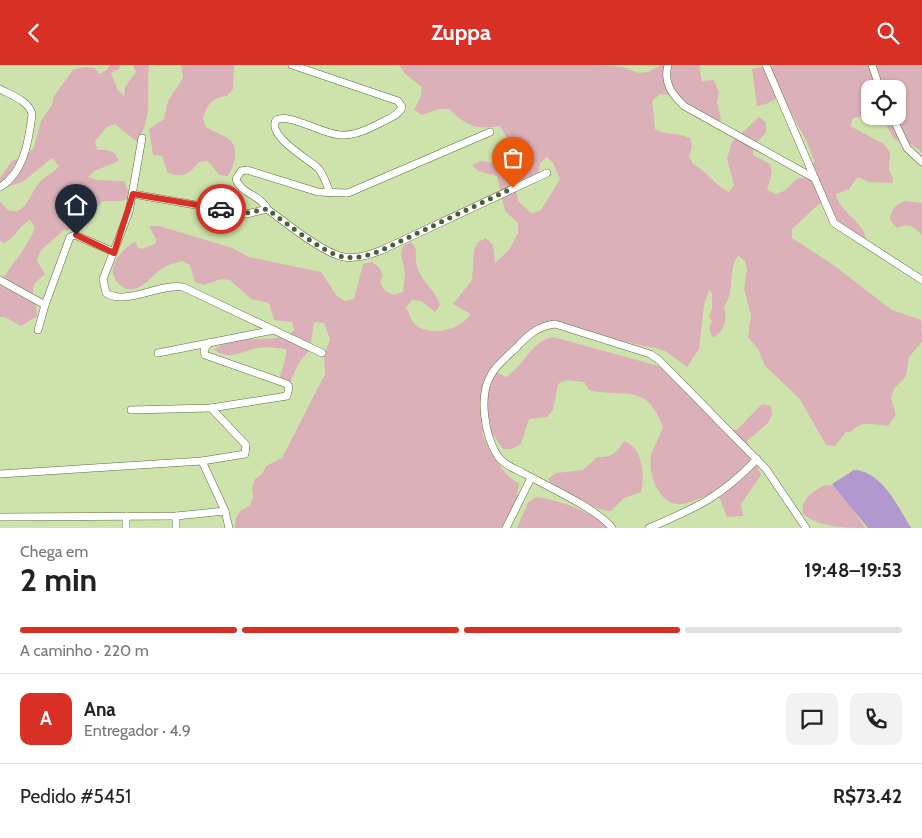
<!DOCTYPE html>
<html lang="pt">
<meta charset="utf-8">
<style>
body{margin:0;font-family:Cabin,sans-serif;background:#f2f2f2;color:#222;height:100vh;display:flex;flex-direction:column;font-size:19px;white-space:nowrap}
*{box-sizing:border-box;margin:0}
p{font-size:16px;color:#767676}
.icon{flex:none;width:28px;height:28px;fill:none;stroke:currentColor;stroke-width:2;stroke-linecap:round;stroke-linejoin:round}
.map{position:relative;height:463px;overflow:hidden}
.drawer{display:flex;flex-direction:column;background:#fff;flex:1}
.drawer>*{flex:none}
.tools{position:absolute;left:861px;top:15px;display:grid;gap:10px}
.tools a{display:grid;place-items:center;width:45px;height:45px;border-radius:10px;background:#fff;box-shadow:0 1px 4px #0004;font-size:25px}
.pin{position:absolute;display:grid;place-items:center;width:42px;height:42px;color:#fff;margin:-51px -21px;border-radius:50% 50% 50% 0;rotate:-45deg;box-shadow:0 0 5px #0007}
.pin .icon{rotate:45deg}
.courier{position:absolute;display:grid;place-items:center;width:50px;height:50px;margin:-25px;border:4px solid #d93025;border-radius:50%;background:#fff;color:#222;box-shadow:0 1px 6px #0007}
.overview em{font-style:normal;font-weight:800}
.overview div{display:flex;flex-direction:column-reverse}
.overview{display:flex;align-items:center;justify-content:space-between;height:85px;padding:0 20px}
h1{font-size:32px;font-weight:800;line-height:38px}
.bar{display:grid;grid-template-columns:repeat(4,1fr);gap:8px 5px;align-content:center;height:60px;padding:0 20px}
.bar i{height:6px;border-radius:4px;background:#e0e0e0}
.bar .current{background:#d93025}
.bar p{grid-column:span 4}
.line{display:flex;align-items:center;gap:12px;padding:0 20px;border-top:1px solid #e0e0e0}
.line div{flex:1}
.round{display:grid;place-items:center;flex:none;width:52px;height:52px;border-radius:10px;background:#f2f2f2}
header{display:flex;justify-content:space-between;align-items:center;height:65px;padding:0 20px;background:#d93025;color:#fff;font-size:22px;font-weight:800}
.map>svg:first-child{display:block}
</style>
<header><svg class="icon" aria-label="back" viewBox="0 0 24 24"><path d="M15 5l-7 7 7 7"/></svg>Zuppa<svg class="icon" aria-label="search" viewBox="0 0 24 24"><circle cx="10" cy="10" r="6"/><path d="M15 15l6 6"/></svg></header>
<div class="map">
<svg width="922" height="463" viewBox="0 0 922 463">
<rect width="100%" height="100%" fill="#cde3ab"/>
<g fill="#dcb0b9">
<path d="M110 0H120L119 4 111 8 118 25 124 31 125 22 136 7 133 0H149C146 29 154 50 137 77L115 59 107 62 95 76 97 85H106L115 88 119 96 94 106 88 112 97 115 124 116 131 133 122 136H103L97 143 89 160 62 166C54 177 40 180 37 196L45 209C41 213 36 216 34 220 30 228 38 242 37 251L21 261 5 252H0C0 243 0 227 0 220 9 201 29 181 35 162L30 155C19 161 16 172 4 178L0 176V137C2 138 5 143 8 145 25 152 31 128 38 119 44 111 53 109 59 101L52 93 24 116 0 125V113L12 96 28 89 34 82 41 56 52 40 54 31 73 5 85 2 94 3 100 9 108 4Z"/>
<path d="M181 0H234L233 24 227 31C213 32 206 40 203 54L206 62C213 67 226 70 231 76 239 85 234 102 228 111L219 110 208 96 199 97C190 108 183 114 168 108L162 91 153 90 149 64 164 54 168 36 183 13Z"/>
<path d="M399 0H592L622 2 639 8 648 7 661 0H699L702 16 714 15 719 28 717 37 721 54 715 61C697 50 683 47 669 30L660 29 652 36 655 64C666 71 678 67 690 73L692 82 689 91 693 99C707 106 714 120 729 127L734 120 727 94 732 77 759 52 766 57V67L754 81 753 90 770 99 772 108 767 125 776 129 784 126 798 113H809L814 96 808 79 782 31 766 39 757 41 752 4C761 1 768 4 776 0H922V87L912 80 895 75C887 62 886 55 871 51H898V24H870V51L853 53 850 61 884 79 890 87 889 105 893 113 892 118 869 117 858 112 849 124 836 129C839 147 861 154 866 173L859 179 846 169 842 168 829 137 819 139 792 164V173L832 199 892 245 921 255 922 277 909 292 906 311 894 324 891 333 896 350 888 361C875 360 860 355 851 367H846L835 381 826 380 799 333 765 301 758 284 748 272 751 250 744 224 747 205 745 196 738 191C727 205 736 226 724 242 728 255 725 265 713 273L709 264 712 256 709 251 712 244V228L709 225 704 240 699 284 687 302 665 286 655 283C625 279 564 255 538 266 525 271 506 297 497 307L506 312C525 300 531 276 553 272L666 303 728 364 737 365 762 339 771 341 772 350 768 358 747 376 761 410 741 439 743 451 727 452 720 434 714 428C703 431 691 439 680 439 658 441 646 404 652 387 655 379 660 371 663 362 646 316 625 334 589 325L584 317 566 315 558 319 553 345 547 352 529 354 521 379 512 384H503L492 368H482C488 383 504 413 519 418L516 436 501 463H235C235 451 238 445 250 441L253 432 252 423 255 414 262 409 266 401 282 393 325 309 324 291 330 274 324 258 314 257 310 284 298 299 287 325 280 319C279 306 287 297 286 284 276 283 266 281 257 283 241 286 230 296 214 285 237 265 271 282 294 266L292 257 274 255 269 238 251 234 230 215 221 214 204 220 195 217 190 200 182 196C176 198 169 199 163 203 152 209 143 227 127 224 123 223 120 220 117 217 105 202 121 187 132 178L136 177 137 182 141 184 155 179 156 174 149 161H159L232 183 249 192 321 207 337 231 345 236 354 234 363 199 372 197 379 202 383 210 380 218 385 226 394 230 403 227 405 208 401 189 403 181 411 177 416 184C413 215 432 217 440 240L435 247 421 236 412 235 406 242C409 248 411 256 416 260 431 272 460 265 470 250L469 248 453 239 472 215 474 185 478 177 486 173 493 180 495 198 509 185 518 168V158L505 146 497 111 478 106 472 100 481 96 508 101 513 109 518 136 532 149 541 145 560 114 553 98 547 92 540 98 537 116 528 120 521 115 515 88 500 61C475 65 467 61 449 44H439L422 50 414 45 421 31 422 22 405 9Z"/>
<path d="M905 136 922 138V170C913 161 909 158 897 163L890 155C891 144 895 140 905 136Z"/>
<path d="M624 376C643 382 645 411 641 427L624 433 611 446C595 446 558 427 548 414L556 408 583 405 597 392C611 393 617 388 624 376Z"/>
<path d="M825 420 834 421 847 434 865 463C845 463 818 462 803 449 800 434 813 426 825 420Z"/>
<path d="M535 432C562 435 590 447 611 463H517L528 438Z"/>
</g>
<path fill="#b198cf" d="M854 405C882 406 898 442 911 463H868L832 419Z"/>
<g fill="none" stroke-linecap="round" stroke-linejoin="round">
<g stroke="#5b6d3b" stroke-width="8">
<g id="street">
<path d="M292 0 398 36 402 42C400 49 390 53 384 56 371 63 355 71 340 70 322 69 290 48 276 55 267 71 308 94 318 103 324 110 327 120 330 128"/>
<path d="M668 0C663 18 672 29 684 41L814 113"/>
<polyline points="766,0 834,158 922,215"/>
<polyline points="872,0 880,24"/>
<path d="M0 24C11 30 29 36 32 49 29 75 24 108 0 122"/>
<polyline points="892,51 907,83 922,97"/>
<path d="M490 67 348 128 318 127 247 105 241 106 236 114C241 129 261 130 267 144 285 157 324 189 344 192 357 194 369 190 382 185L547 108"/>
<path d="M142 73 129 147 103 214 106 228C125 241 160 218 183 222L322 288"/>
<polyline points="133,129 247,149 267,144"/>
<polyline points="0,215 45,240"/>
<polyline points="38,265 45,240 70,172 75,170 114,187"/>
<polyline points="158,288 274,265"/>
<polyline points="131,345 211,343 287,331 289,322 287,319 205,290 204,285 209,278"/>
<polyline points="202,396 225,446 229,463"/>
<polyline points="0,409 202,396 245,389 246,380 211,343"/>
<polyline points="176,451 176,463"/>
<polyline points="0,452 176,451 225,446"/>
<polyline points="126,463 126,451"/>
<polyline points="506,463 531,413"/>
<path d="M612 463C599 445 547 421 525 409 516 404 503 400 497 390 485 370 478 331 491 310 497 299 508 291 517 282 528 270 538 261 555 259L650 289 659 295 766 404 806 463"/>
<path d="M649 463C696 443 721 432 757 394"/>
</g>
</g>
<use href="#street" stroke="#fff" stroke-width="7"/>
</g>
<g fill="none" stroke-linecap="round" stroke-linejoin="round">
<path stroke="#4f5b3c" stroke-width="5" stroke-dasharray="0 9" d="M221 144 247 148 267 144C285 157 324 189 344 192 357 194 370 190 382 185L513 123"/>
<polyline stroke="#d93025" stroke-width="6" points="76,170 114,188 133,129 221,144"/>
</g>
</svg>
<div class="tools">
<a><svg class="icon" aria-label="locate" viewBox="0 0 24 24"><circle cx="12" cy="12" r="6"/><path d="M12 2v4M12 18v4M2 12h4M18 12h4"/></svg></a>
</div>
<div class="pin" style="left:513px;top:123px;background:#ea580c"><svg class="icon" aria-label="bag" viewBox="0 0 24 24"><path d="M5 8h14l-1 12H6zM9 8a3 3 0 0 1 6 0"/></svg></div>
<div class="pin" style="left:76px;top:170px;background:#1f2937"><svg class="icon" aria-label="home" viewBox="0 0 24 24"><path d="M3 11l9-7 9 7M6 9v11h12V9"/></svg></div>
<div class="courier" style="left:221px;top:144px"><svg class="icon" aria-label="car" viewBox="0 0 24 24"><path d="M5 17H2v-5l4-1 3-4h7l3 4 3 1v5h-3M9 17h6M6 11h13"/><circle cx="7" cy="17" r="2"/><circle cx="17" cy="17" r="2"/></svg></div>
</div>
<section class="drawer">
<div class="overview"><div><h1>2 min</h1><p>Chega em</p></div><em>19:48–19:53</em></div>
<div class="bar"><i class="current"></i><i class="current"></i><i class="current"></i><i></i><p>A caminho · 220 m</p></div>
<div class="line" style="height:90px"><b class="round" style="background:#d93025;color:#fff">A</b><div><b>Ana</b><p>Entregador · 4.9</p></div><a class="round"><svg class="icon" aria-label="chat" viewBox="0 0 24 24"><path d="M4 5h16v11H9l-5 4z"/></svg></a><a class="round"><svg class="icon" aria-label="phone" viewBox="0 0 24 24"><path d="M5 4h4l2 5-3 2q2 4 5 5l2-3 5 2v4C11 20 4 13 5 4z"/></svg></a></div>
<div class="line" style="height:65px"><div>Pedido #5451</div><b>R$73.42</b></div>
</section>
